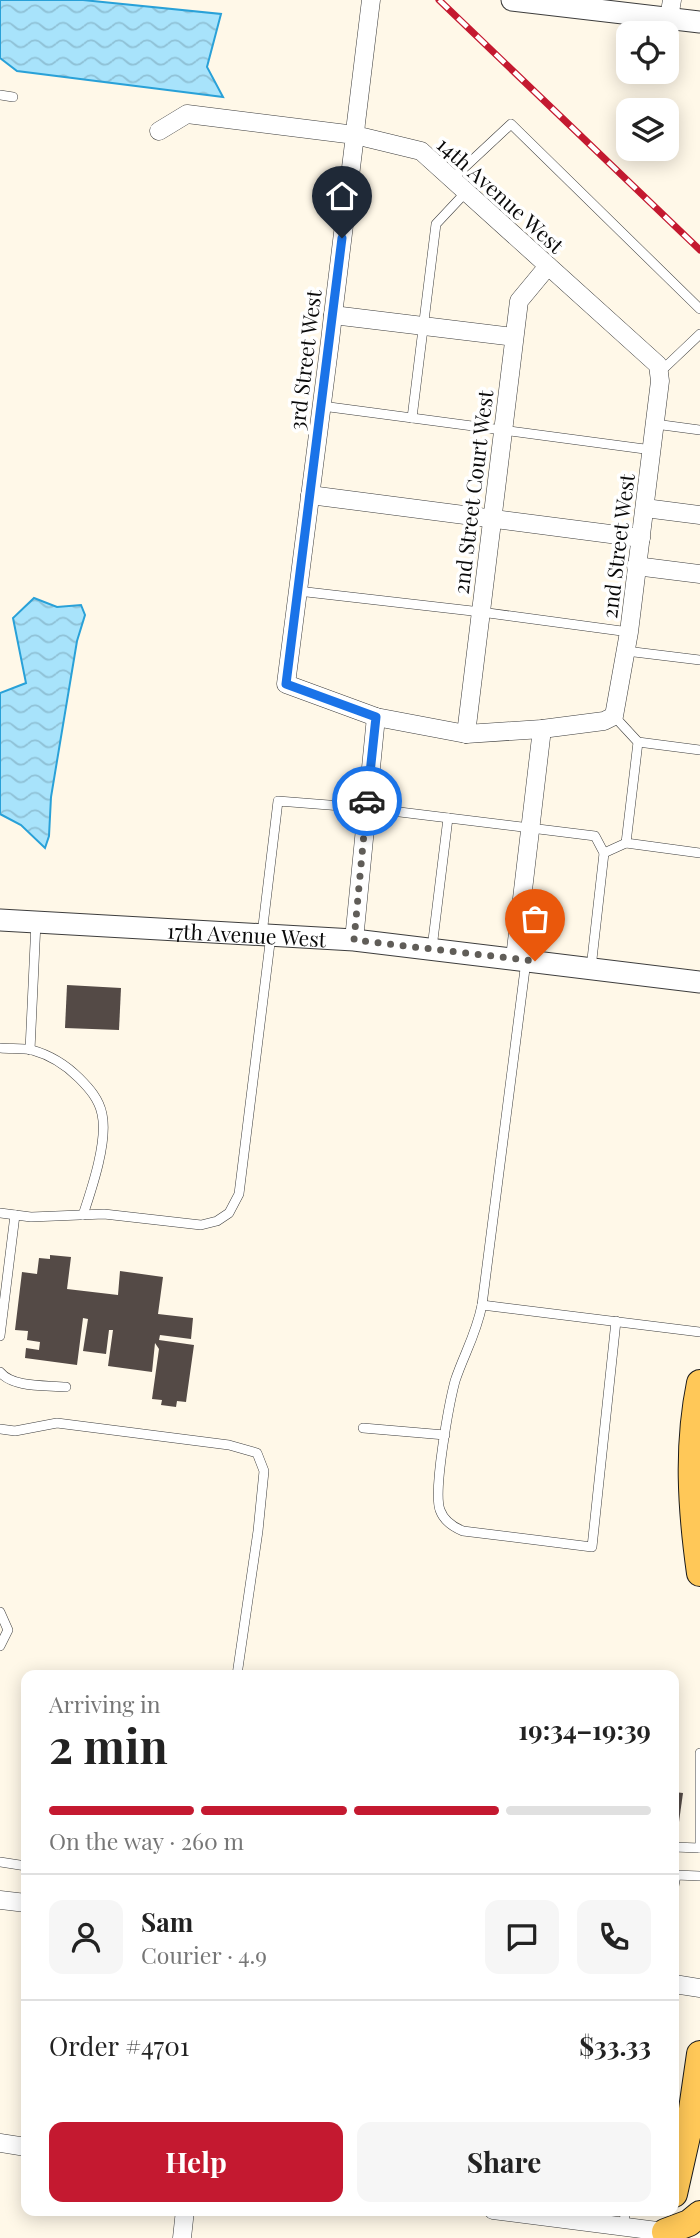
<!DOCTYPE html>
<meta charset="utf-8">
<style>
body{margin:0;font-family:"Playfair Display",serif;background:#f6f6f6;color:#222;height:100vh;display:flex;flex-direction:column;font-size:26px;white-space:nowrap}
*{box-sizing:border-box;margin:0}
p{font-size:23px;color:#767676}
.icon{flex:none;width:38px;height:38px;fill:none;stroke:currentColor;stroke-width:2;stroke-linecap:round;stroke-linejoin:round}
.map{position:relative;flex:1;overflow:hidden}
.panel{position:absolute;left:21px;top:1670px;width:658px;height:546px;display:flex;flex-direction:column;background:#fff;border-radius:14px;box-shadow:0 4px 18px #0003}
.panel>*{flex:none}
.tools{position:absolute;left:616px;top:21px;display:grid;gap:14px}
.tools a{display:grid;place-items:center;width:63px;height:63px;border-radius:14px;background:#fff;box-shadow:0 4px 18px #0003;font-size:35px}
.pin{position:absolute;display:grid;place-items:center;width:60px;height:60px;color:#fff;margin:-72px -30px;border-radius:50% 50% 50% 0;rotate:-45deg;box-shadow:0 0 7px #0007}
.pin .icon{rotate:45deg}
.courier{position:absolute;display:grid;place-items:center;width:70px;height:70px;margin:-35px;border:5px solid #1a73e8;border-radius:50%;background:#fff;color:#222;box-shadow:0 2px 9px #0007}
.head em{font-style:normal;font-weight:700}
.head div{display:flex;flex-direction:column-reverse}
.head{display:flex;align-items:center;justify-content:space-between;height:119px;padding:0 28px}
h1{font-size:46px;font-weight:700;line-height:52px}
.bar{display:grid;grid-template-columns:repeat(4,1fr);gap:10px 7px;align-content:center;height:84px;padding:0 28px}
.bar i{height:9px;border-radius:5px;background:#e0e0e0}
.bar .active{background:#c41930}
.bar p{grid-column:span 4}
.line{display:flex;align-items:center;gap:18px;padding:0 28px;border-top:2px solid #e0e0e0}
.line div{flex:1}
.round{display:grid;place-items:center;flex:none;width:74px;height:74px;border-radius:14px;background:#f6f6f6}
.primary-button{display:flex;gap:14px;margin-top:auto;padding:14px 28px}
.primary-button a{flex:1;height:80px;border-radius:14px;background:#c41930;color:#fff;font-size:28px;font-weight:700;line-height:80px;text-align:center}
.primary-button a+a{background:#f6f6f6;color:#222}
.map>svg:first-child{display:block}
</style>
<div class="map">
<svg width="700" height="2238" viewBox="0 0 700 2238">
<defs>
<pattern id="water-waves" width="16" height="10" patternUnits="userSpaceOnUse" patternTransform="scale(1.75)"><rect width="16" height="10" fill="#a8e3fb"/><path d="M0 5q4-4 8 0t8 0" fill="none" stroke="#8fc1d6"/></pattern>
</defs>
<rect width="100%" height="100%" fill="#fff8e8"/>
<g fill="url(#water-waves)" stroke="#29a1d8" stroke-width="2">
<polygon points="0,0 83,0 221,14 207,67 223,97 17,71 0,58"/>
<polygon points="34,598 57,607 81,605 85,615 77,641 51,797 49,836 45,848 21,825 0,814 0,693 26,683 13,618"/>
</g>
<g fill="#544a46">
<polygon points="67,985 121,988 119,1030 65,1028"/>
<polygon points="50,1255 71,1257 67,1289 118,1295 120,1271 163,1277 158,1314 193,1318 191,1339 160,1335 159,1340 194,1345 186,1402 177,1401 176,1407 161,1405 162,1400 152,1399 159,1349 155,1343 152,1372 108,1366 113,1330 109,1330 106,1354 83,1351 88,1319 83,1318 77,1365 25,1358 26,1348 39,1350 40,1342 27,1340 28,1331 15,1330 22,1272 37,1274 39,1258 50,1259"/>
<polygon points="674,1792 683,1793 678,1829 674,1828"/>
</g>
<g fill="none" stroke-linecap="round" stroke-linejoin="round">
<g stroke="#3d3d3d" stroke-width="10">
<g id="service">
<polyline points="0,95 13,97"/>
<polyline points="452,179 511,124 700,309"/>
<polyline points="659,373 700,334"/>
<polyline points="322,406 652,450"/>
<polyline points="412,418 436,224 466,192"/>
<polyline points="655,424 700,430"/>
<polyline points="298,591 481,612 629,632"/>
<polyline points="626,651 700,660"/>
<polyline points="614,716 638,742 626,843 700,853"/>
<polyline points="638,742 700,750"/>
<polyline points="604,853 626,843"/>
<polyline points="262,934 278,801 367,808 595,836 604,853 591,968"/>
<polyline points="432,948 448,818"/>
<path d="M526 961 482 1305C476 1335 464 1354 455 1381 449 1404 433 1491 440 1510 444 1521 453 1527 463 1531L592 1547 616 1321"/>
<path d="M0 1048C10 1049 23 1048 32 1050 50 1055 66 1065 79 1078 89 1088 99 1099 102 1114 108 1141 92 1188 83 1215"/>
<polyline points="30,1050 36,922"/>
<polyline points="0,1213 31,1217 104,1214 201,1225 217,1221 229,1213 239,1194 271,935"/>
<polyline points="482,1305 700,1332"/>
<polyline points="0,1336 15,1215"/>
<path d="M0 1372C13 1388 46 1385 66 1387"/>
<polyline points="363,1428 445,1435"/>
<polyline points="0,1429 15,1431 57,1423 229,1445 257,1453 264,1471 258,1531 237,1675"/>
<polyline points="0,1612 8,1630 0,1646"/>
<polyline points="700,1753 700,1848"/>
<polyline points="674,1847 699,1848"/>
<polyline points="0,1862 26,1866"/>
<polyline points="674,1886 676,1875 700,1876"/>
<polyline points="623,2226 626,2210"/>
</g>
</g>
<g stroke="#3d3d3d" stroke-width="19">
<g id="minor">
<polyline points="669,18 672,0"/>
<polyline points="159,131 187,114 355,135 421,151 658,365 660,381 629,632 614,716 604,721 542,729 466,734 376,717 286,684 330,341 333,315 355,135 356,123 371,0"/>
<polyline points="333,315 514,337"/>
<polyline points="310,495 641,538"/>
<polyline points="645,508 700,515"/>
<polyline points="636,566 700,574"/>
<polyline points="466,734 519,301 548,266"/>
<polyline points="354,940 376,717"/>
<polyline points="515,958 542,729"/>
<polyline points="0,1900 26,1903"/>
<polyline points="674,1984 700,1988"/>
<polyline points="0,2143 26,2147"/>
<polyline points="493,2210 665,2232"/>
<polyline points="182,2238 185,2210"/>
</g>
</g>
<g stroke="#3d3d3d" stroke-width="23">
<g id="tertiary">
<polyline points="512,0 700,22"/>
<path id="s1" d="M0 920 354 940 700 982"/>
</g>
</g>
<g stroke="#1b1b1b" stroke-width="28">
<g id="primary">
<path d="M700 1383C687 1446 691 1509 700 1573"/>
<polyline points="674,2194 690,2123 700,2054"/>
<polyline points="665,2232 689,2223 700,2214"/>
</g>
</g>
<use href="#service" stroke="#fff" stroke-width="9"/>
<use href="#minor" stroke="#fff" stroke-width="18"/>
<use href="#tertiary" stroke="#fff" stroke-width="21"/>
<use href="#primary" stroke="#ffc858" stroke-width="26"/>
<g stroke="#c41930" stroke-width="7">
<polyline id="rail" points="439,0 700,250"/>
</g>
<use href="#rail" stroke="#fff" stroke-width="4.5" stroke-dasharray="13" stroke-linecap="butt"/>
</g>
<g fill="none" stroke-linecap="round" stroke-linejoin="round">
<polyline stroke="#605d58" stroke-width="7" stroke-dasharray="0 12.6" points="367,801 354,940 535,961"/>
<polyline stroke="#1a73e8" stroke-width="9" points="342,238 286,684 376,717 367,801"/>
</g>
<g text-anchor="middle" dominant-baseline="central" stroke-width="7" stroke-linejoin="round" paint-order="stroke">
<g font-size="21" fill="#0a0a0a" stroke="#fff">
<text transform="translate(501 194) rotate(42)">14th Avenue West</text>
<text transform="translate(304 360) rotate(-83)">3rd Street West</text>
<text transform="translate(472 492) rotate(-83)">2nd Street Court West</text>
<text transform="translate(617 546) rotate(-83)">2nd Street West</text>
<text stroke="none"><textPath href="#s1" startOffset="247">17th Avenue West</textPath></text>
</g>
</g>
</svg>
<div class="tools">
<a><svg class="icon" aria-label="locate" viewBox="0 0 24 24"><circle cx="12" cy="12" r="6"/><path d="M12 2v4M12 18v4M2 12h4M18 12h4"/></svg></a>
<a><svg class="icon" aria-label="layers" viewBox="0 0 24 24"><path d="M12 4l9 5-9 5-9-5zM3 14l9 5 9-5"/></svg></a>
</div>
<div class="pin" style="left:535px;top:961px;background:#ea580c"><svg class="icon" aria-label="bag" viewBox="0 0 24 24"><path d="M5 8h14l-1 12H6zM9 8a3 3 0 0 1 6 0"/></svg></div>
<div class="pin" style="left:342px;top:238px;background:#1f2937"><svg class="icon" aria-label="home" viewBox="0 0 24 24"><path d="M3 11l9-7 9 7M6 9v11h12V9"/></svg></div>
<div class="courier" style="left:367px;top:801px"><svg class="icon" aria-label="car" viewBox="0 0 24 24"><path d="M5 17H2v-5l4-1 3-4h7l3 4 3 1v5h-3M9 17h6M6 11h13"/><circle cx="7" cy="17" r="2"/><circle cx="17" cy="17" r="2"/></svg></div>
<section class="panel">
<div class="head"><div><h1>2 min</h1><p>Arriving in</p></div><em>19:34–19:39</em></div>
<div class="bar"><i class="active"></i><i class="active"></i><i class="active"></i><i></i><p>On the way · 260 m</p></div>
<div class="line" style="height:126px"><a class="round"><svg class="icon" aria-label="person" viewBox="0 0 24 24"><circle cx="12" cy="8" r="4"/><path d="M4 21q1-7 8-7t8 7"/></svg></a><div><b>Sam</b><p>Courier · 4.9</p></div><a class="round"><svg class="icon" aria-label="chat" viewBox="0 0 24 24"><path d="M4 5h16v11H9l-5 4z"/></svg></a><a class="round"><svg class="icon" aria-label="phone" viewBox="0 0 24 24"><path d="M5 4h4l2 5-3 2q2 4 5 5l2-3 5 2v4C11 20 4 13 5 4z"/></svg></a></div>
<div class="line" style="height:91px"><div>Order #4701</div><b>$33.33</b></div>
<div class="primary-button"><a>Help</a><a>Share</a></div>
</section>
</div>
